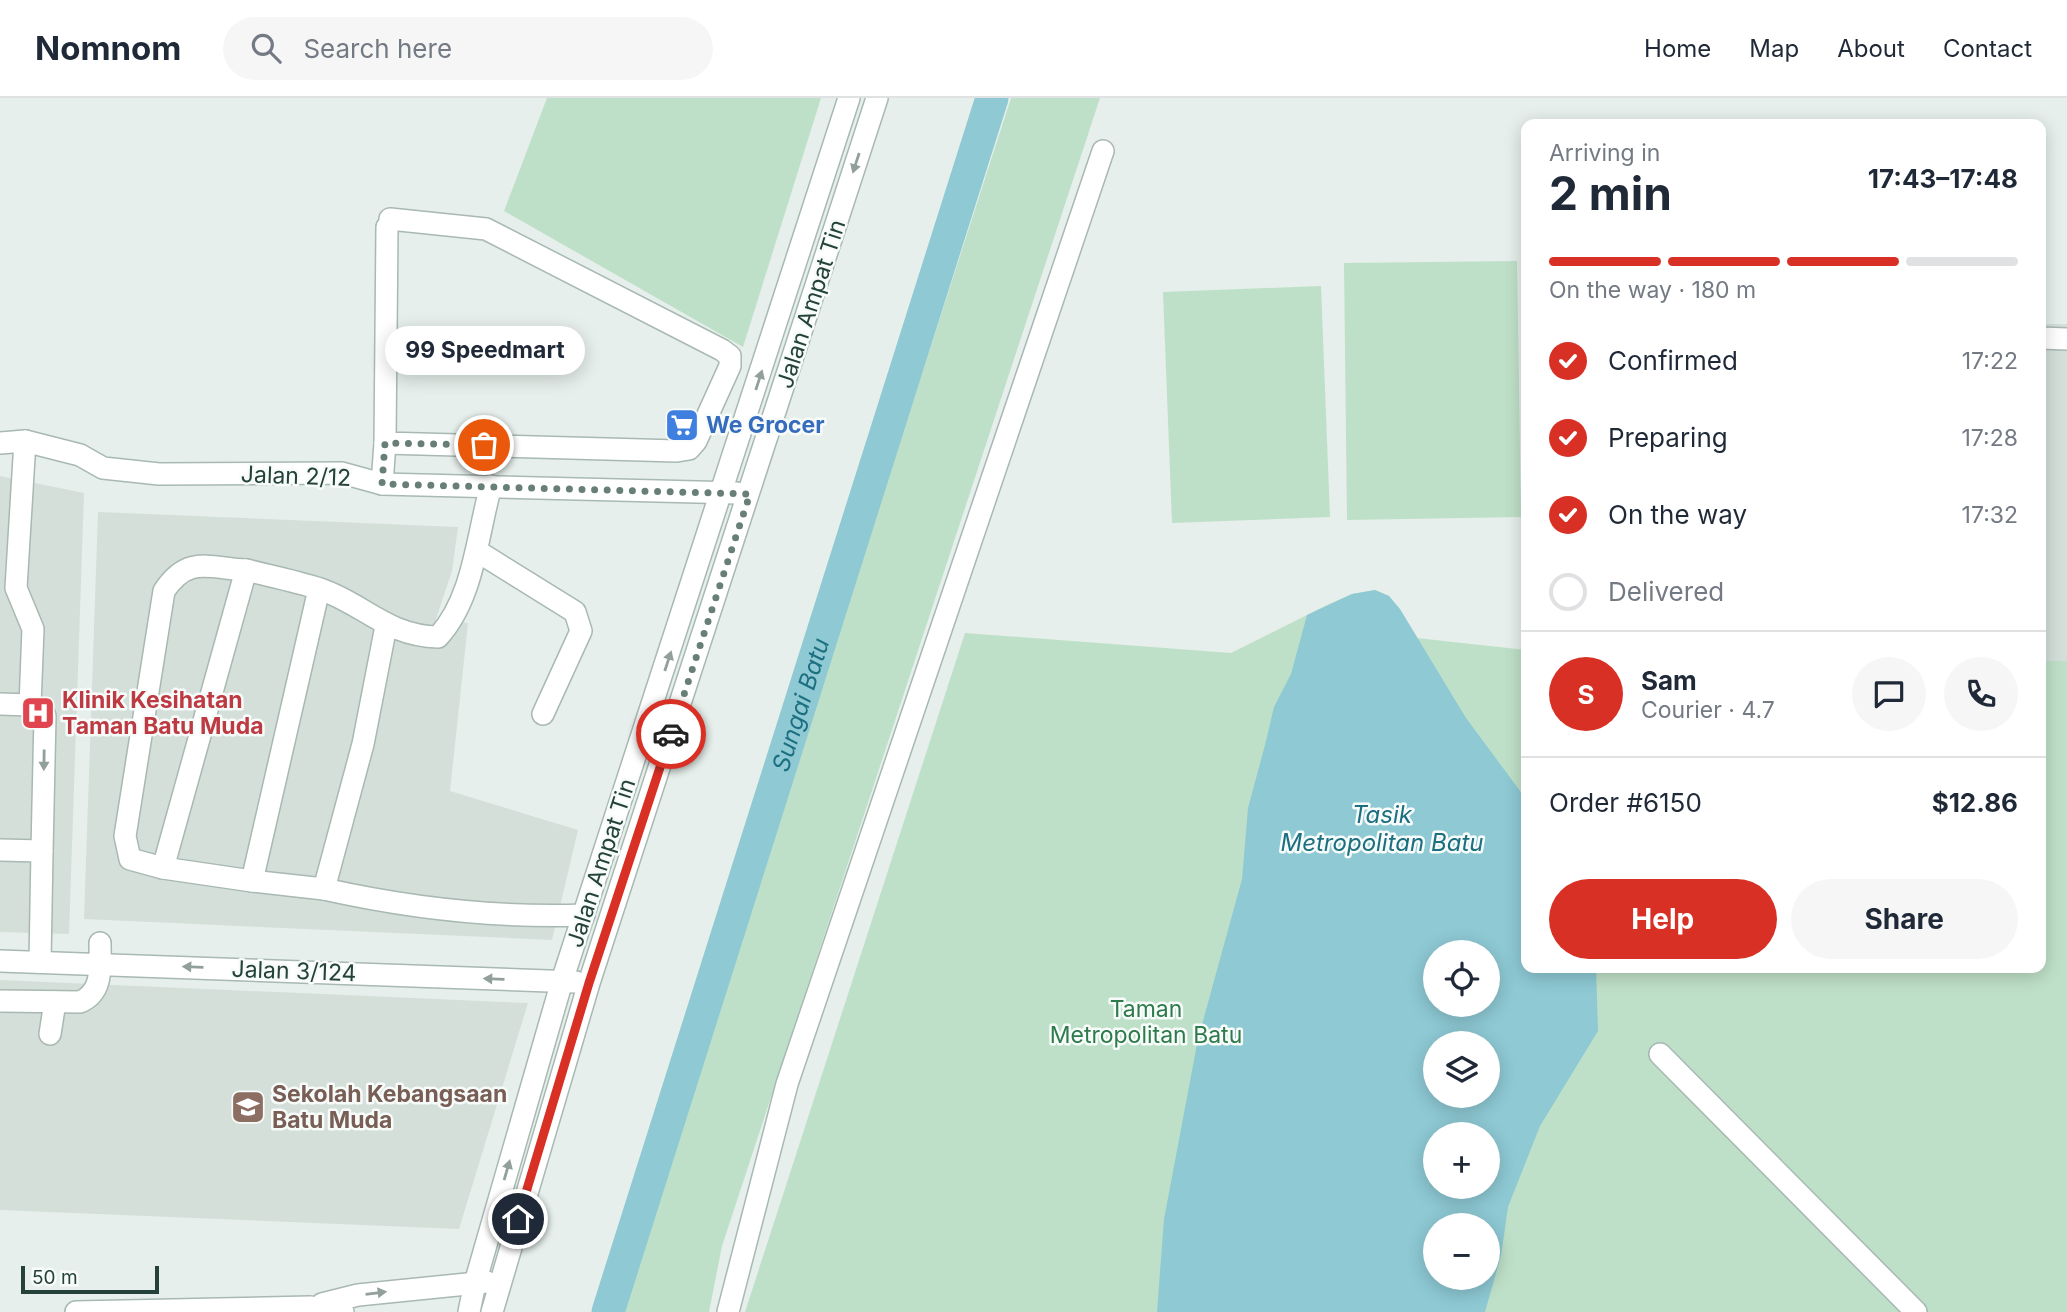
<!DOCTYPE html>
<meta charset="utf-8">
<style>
body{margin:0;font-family:Inter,sans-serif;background:#f6f6f7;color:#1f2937;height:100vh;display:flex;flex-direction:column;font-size:26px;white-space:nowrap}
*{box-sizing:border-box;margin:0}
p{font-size:23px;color:#747a83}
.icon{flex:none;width:38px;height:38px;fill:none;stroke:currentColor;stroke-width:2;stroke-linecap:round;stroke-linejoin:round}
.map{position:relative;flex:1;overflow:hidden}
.sheet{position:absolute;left:1521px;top:21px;width:525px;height:854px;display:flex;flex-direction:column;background:#fff;border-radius:14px;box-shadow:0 4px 18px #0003}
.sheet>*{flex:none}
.buttons{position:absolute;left:1423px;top:842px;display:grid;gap:14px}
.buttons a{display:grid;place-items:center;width:77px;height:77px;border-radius:50%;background:#fff;box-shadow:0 4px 18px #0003;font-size:35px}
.scale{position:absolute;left:21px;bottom:18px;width:138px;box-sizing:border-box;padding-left:7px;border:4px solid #24423a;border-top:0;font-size:19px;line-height:24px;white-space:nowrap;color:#24423a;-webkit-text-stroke:5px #f7fbf9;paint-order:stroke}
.pin{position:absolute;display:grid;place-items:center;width:60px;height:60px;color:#fff;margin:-30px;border:4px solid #fff;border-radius:50%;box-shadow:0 2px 7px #0007}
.courier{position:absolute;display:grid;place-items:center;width:70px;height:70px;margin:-35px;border:5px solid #d93025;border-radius:50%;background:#fff;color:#222;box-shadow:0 2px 9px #0007}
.bubble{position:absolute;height:49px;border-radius:24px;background:#fff;box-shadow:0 4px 18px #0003;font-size:23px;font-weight:700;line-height:49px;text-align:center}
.head em{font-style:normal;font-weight:700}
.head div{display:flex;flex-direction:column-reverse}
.head{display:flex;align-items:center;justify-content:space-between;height:119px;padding:0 28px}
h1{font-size:46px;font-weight:700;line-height:52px}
.bar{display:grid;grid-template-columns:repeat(4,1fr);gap:10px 7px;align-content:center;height:84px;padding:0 28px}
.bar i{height:9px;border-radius:5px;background:#e0e1e3}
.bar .current{background:#d93025}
.bar p{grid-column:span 4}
.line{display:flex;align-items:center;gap:18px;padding:0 28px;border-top:2px solid #e0e1e3}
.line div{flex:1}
.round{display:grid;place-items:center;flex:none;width:74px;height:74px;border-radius:37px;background:#f6f6f7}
ol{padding:0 28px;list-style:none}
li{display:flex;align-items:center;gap:21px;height:77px}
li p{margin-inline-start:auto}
li .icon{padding:7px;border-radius:50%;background:#d93025;color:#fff;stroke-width:4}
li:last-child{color:#747a83}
li i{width:38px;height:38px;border:4px solid #e0e1e3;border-radius:50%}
.cta{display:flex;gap:14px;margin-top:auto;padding:14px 28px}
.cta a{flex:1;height:80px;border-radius:42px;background:#d93025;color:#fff;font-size:28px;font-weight:700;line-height:80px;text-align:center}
.cta a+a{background:#f6f6f7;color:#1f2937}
header{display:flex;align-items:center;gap:42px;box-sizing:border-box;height:98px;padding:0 35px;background:#fff;border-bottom:2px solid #e0e1e3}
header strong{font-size:33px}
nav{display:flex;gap:38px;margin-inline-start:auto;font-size:24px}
.search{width:490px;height:63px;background:#f6f6f7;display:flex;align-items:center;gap:18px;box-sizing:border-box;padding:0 24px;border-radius:38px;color:#747a83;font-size:26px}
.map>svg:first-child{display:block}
</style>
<header>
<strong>Nomnom</strong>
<div class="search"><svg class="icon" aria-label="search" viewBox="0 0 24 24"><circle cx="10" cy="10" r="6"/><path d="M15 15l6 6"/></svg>Search here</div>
<nav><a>Home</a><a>Map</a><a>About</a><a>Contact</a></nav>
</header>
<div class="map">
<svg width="2067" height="1214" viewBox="0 0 2067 1214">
<rect width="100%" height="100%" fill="#e6efeb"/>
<g fill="#d4dfda">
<rect x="2041" y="226" width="26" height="337"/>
<polygon points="0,378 84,395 69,836 0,834"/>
<polygon points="98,414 458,429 452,473 436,521 468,525 450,693 578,732 552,842 84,821"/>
<polygon points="0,882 528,905 459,1131 0,1112"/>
</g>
<g fill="#bfe0c8" fill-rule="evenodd">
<polygon points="547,0 821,0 743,249 504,113"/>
<polygon points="1011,0 1100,0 722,1148 709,1214 619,1214"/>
<polygon points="1517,163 1521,419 1347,422 1344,165"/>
<polygon points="1321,188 1330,419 1172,425 1163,194"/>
<path d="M1375 492 1389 498 1417 540 1526 552V870H2040L2041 563H2067V1214H745L965 535 1231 555 1327 507 1352 496ZM1435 854H1488V906H1435ZM1435 945H1488V998H1435ZM1435 1036H1488V1088H1435ZM1435 1127H1488V1180H1435Z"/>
</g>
<path fill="#8ec9d4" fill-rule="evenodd" d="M1375 492 1389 498 1400 511 1466 620 1526 701V870H1596L1598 933 1540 1028 1508 1109 1501 1158 1485 1214H1157L1164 1121 1198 941 1242 781 1248 710 1265 647 1274 609 1291 576 1307 517 1352 496ZM1435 854H1488V906H1435ZM1435 945H1488V998H1435ZM1435 1036H1488V1088H1435ZM1435 1127H1488V1180H1435Z"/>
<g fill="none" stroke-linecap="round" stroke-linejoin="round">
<path stroke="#8ec9d4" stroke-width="33" id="s1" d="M608 1214 992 0"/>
<g stroke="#a8b8b2" stroke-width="24">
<g id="minor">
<polyline points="387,129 385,345 677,353 689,351 696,343 730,268 730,258 722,252 486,131 390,121"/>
<polyline points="2040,240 2067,241"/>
<polyline points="25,343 16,490 33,531 30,607"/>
<polyline points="0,345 25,343 80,357 103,370 159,376 342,375 382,386 737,395"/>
<polyline points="382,386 385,345"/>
<polyline points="477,453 575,514 581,533 543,616"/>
<path d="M319 491 252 783 163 770 246 472C270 478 296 483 320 491 364 506 387 538 438 539 474 500 477 437 491 388"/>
<path d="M386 528 363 646 324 791C409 810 496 820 584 817"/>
<polyline points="0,606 30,607 45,618 42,753"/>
<polyline points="0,752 42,753 40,864"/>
<path d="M163 770 130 761 125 738 164 493C188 457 208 470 246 472"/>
<polyline points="252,783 324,791"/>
<polyline points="0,863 576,884"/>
<path d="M0 903 80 904C104 894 100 867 100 845"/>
<polyline points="50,936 55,904"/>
<polyline points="1660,956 1916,1214"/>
<polyline points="322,1206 358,1197 487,1184"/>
<polyline points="76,1214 310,1209 343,1214"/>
<polyline points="469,1214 475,1185 562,883 849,0"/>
<polyline points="492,1214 589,885 877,0"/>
<polyline points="728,1214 787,986 1103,53"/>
</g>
</g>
<use href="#minor" stroke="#fff" stroke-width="21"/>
</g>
<defs><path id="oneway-solid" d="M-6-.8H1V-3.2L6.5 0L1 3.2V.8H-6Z" transform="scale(1.75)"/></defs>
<g fill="#92a09c">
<use href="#oneway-solid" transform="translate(856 65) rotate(108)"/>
<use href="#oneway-solid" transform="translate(759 282) rotate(-72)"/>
<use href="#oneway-solid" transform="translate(668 563) rotate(-72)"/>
<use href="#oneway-solid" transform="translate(44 662) rotate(91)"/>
<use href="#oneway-solid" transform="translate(193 869) rotate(-178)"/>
<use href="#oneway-solid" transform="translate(494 881) rotate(-178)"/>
<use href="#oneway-solid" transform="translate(507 1072) rotate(-74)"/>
<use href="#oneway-solid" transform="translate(376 1195) rotate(-7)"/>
</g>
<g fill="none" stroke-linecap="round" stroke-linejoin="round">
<polyline stroke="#687f78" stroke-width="7" stroke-dasharray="0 12.6" points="484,347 385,345 382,386 750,396 671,636"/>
<polyline stroke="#d93025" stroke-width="9" points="518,1121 589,885 671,636"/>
</g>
<defs>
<g id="supermarket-square" transform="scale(1.75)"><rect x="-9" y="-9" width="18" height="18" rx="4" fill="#3f7fe0" stroke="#f7fbf9"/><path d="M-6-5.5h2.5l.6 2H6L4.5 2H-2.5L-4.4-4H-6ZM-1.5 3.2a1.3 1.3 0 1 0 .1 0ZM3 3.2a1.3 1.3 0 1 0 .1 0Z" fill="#fff"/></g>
<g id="hospital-square" transform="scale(1.75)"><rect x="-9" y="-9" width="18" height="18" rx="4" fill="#e0444e" stroke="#f7fbf9"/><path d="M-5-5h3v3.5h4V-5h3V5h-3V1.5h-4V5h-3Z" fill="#fff"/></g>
<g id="school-square" transform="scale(1.75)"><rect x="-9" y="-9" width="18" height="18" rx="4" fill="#8d6e63" stroke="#f7fbf9"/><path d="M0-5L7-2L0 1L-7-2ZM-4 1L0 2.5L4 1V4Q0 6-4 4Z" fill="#fff"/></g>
</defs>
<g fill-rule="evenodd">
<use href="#supermarket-square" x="682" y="327"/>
<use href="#hospital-square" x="38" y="615"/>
<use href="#school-square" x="248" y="1009"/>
</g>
<g text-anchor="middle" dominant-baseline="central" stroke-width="5" stroke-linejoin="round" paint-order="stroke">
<g font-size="23" fill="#24423a" stroke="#f7fbf9">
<text transform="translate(811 206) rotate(-72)">Jalan Ampat Tin</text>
<text transform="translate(296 378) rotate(2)">Jalan 2/12</text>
<text transform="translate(601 765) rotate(-72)">Jalan Ampat Tin</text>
<text transform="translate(294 873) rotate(2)">Jalan 3/124</text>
</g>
<g font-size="23" font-weight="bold" fill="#366cbe" stroke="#f7fbf9" text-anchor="start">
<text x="706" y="327">We Grocer</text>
</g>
<g font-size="23" font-weight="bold" fill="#be3a42" stroke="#f7fbf9" text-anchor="start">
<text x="62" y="602">Klinik Kesihatan<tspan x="62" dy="26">Taman Batu Muda</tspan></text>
</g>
<g font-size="23" fill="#2d7a4b" stroke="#f7fbf9">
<text x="1146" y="911">Taman<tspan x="1146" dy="26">Metropolitan Batu</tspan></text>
</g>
<g font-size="23" font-weight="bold" fill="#785e54" stroke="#f7fbf9" text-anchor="start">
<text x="272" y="996">Sekolah Kebangsaan<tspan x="272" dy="26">Batu Muda</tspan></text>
</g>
<g font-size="24" font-style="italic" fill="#1c6f80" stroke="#f7fbf9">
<text stroke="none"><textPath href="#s1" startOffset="637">Sungai Batu</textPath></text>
<text x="1382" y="716">Tasik<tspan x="1382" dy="28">Metropolitan Batu</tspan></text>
</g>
</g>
</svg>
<div class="buttons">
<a><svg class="icon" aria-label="locate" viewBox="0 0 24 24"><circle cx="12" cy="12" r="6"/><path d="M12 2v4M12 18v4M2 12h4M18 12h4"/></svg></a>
<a><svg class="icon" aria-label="layers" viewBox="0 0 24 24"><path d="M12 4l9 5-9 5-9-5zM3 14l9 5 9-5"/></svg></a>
<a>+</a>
<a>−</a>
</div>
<div class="scale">50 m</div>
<div class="pin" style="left:484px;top:347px;background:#ea580c"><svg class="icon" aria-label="bag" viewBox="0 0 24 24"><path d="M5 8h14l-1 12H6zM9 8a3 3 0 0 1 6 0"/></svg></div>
<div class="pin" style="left:518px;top:1121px;background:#1f2937"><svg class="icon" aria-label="home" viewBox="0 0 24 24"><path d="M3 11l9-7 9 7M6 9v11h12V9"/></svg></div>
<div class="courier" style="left:671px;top:636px"><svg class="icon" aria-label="car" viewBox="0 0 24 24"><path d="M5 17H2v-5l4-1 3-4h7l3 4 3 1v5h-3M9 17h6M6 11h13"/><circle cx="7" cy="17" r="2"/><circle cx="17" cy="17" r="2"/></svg></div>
<div class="bubble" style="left:385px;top:228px;width:200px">99 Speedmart</div>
<section class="sheet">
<div class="head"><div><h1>2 min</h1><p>Arriving in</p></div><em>17:43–17:48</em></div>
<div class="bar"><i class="current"></i><i class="current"></i><i class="current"></i><i></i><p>On the way · 180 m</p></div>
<ol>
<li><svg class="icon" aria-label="check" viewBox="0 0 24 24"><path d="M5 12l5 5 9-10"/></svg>Confirmed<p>17:22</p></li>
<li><svg class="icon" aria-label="check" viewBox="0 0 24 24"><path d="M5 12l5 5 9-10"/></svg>Preparing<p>17:28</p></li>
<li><svg class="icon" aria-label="check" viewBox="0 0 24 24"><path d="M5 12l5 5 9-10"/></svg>On the way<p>17:32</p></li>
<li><i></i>Delivered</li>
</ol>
<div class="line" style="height:126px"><b class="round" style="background:#d93025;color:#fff">S</b><div><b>Sam</b><p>Courier · 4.7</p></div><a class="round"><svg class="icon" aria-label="chat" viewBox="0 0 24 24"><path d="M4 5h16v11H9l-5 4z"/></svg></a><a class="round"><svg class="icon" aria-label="phone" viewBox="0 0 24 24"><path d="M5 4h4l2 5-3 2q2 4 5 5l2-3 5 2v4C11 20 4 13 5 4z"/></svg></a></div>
<div class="line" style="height:91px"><div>Order #6150</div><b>$12.86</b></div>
<div class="cta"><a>Help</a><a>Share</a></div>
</section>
</div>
